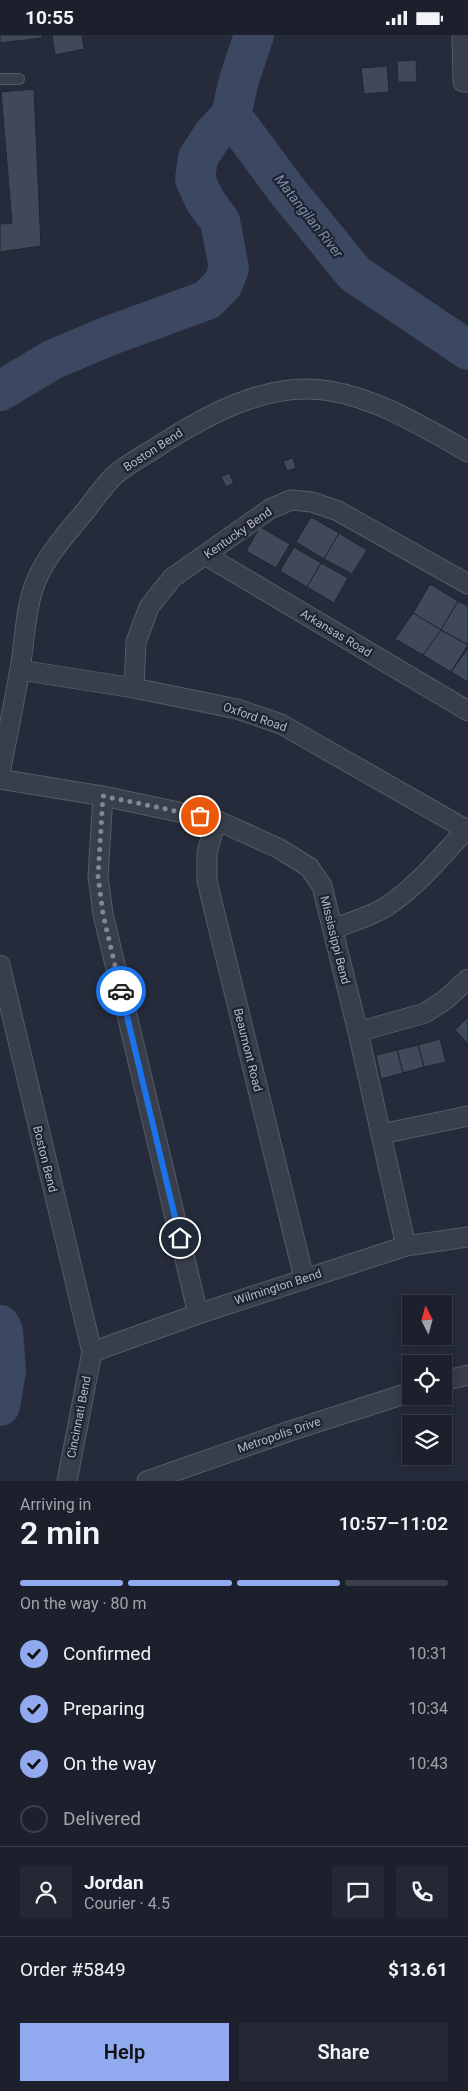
<!DOCTYPE html>
<meta charset="utf-8">
<style>
body{margin:0;font-family:Roboto,sans-serif;background:#252834;color:#f1f3f6;height:100vh;display:flex;flex-direction:column;font-size:19px;white-space:nowrap}
*{box-sizing:border-box;margin:0}
p{font-size:16px;color:#a0a3a9}
.icon{flex:none;width:28px;height:28px;fill:none;stroke:currentColor;stroke-width:2;stroke-linecap:round;stroke-linejoin:round}
.map{position:relative;height:1446px;overflow:hidden}
.panel{display:flex;flex-direction:column;background:#1c202c;flex:1}
.panel>*{flex:none}
.needle{width:32px;rotate:354deg}
.controls{position:absolute;left:402px;top:1260px;display:grid;gap:10px}
.controls a{display:grid;place-items:center;width:50px;height:50px;border-radius:0px;background:#1c202c;box-shadow:0 2px 12px #0003,0 0 0 1px #3a3e48;font-size:25px}
.pin{position:absolute;display:grid;place-items:center;width:42px;height:42px;color:#fff;margin:-21px;border:2px solid #fff;border-radius:50%;box-shadow:0 1px 5px #0007}
.courier{position:absolute;display:grid;place-items:center;width:50px;height:50px;margin:-25px;border:4px solid #1a73e8;border-radius:50%;background:#fff;color:#222;box-shadow:0 1px 6px #0007}
.headline em{font-style:normal;font-weight:600}
.headline div{display:flex;flex-direction:column-reverse}
.headline{display:flex;align-items:center;justify-content:space-between;height:85px;padding:0 20px}
h1{font-size:32px;font-weight:600;line-height:38px}
.bar{display:grid;grid-template-columns:repeat(4,1fr);gap:8px 5px;align-content:center;height:60px;padding:0 20px}
.bar i{height:6px;border-radius:4px;background:#3a3e48}
.bar .selected{background:#90a9ef}
.bar p{grid-column:span 4}
.line{display:flex;align-items:center;gap:12px;padding:0 20px;border-top:1px solid #3a3e48}
.line div{flex:1}
.round{display:grid;place-items:center;flex:none;width:52px;height:52px;border-radius:0px;background:#252834}
ol{padding:0 20px;list-style:none}
li{display:flex;align-items:center;gap:15px;height:55px}
li p{margin-inline-start:auto}
li .icon{padding:5px;border-radius:50%;background:#90a9ef;color:#111;stroke-width:4}
li:last-child{color:#a0a3a9}
li i{width:28px;height:28px;border:2px solid #3a3e48;border-radius:50%}
.cta{display:flex;gap:10px;margin-top:auto;padding:10px 20px}
.cta a{flex:1;height:58px;border-radius:0px;background:#90a9ef;color:#111;font-size:20px;font-weight:600;line-height:58px;text-align:center}
.cta a+a{background:#252834;color:#f1f3f6}
.status{display:flex;justify-content:space-between;align-items:center;height:35px;padding:0 25px;background:#1c202c;direction:ltr}
.status svg{height:14px;fill:currentColor}
.map>svg:first-child{display:block}
</style>
<div class="status"><b>10:55</b><svg viewBox="0 0 49 12"><path d="M0 12V9h3v3zM5 12V6h3v6zM10 12V3h3v9zM15 12V0h3v12zM26 1h20v11H26zM47 4h2v5h-2z"/></svg></div>
<div class="map">
<svg width="468" height="1446" viewBox="0 0 468 1446">
<rect width="100%" height="100%" fill="#252b3a"/>
<g fill="none" stroke-linecap="round" stroke-linejoin="round">
<g stroke="#3c4762" stroke-width="40">
<polyline points="254,0 239,45 231,80 288,157 355,239 468,315"/>
<polyline points="0,356 52,325 106,302 207,265 223,249 229,233 220,186 205,166 195,144 198,123 212,101 231,80"/>
<polyline points="0,1290 3,1296 6,1336 0,1371"/>
</g>
</g>
<g fill="#414959" stroke="#1f2531">
<polygon points="0,0 42,0 42,3 0,8"/>
<polygon points="52,0 82,0 84,14 55,20"/>
<polygon points="416,25 417,47 398,47 397,26"/>
<polygon points="387,31 389,57 364,59 361,33"/>
<polygon points="34,54 41,211 0,217 0,189 12,188 1,57"/>
<polygon points="293,423 296,433 287,436 283,426"/>
<polygon points="229,438 234,448 226,452 221,442"/>
<polygon points="311,482 339,498 324,524 296,507"/>
<polygon points="260,492 290,509 276,533 246,516"/>
<polygon points="339,498 367,515 352,539 324,524"/>
<polygon points="294,512 321,528 307,552 280,536"/>
<polygon points="321,528 348,543 334,568 307,552"/>
<polygon points="430,549 458,566 441,595 413,578"/>
<polygon points="458,566 468,571 468,610 441,595"/>
<polygon points="413,578 441,595 423,620 395,604"/>
<polygon points="441,595 468,610 451,637 423,620"/>
<polygon points="468,613 468,647 451,637"/>
<polygon points="468,982 468,1009 455,995"/>
<polygon points="440,1004 446,1027 424,1032 418,1010"/>
<polygon points="418,1010 424,1032 403,1038 397,1015"/>
<polygon points="397,1015 403,1038 381,1044 376,1020"/>
</g>
<g fill="none" stroke-linecap="round" stroke-linejoin="round">
<g stroke="#565b68" stroke-width="12">
<polyline id="lane" points="0,44 19,44"/>
</g>
<g stroke="#565b68" stroke-width="21">
<g id="street">
<polyline points="462,0 463,47 468,47"/>
<polyline points="205,520 468,676"/>
<polyline points="20,635 134,653 237,674 281,689 467,795"/>
<polyline points="134,653 136,607 149,572 172,543 270,474 291,465 312,467 338,476 468,549"/>
<path d="M0 738C7 703 14 668 20 634 25 605 25 571 37 544 48 518 69 496 87 474 96 462 105 449 116 439 128 429 141 422 154 414 204 381 268 345 330 356 379 364 425 393 468 417"/>
<polyline points="0,744 103,761 216,785 278,813 309,832 322,851 358,997 406,1211"/>
<polyline points="103,761 98,841 103,879 198,1279"/>
<polyline points="216,785 207,818 207,846 304,1243"/>
<path d="M333 894C353 886 376 880 393 867 421 847 444 818 468 793"/>
<polyline points="0,930 92,1317 67,1446"/>
<polyline points="358,997 425,978 445,965 468,944"/>
<polyline points="381,1099 468,1081"/>
<polyline points="92,1317 198,1279 406,1211 468,1202"/>
<polyline points="444,1346 468,1340"/>
<polyline points="147,1446 287,1397 411,1357"/>
</g>
</g>
<use href="#lane" stroke="#383e4a" stroke-width="10"/>
<use href="#street" stroke="#383e4a" stroke-width="19"/>
</g>
<g fill="none" stroke-linecap="round" stroke-linejoin="round">
<polyline stroke="#828795" stroke-width="5" stroke-dasharray="0 9" points="121,956 103,879 98,841 103,761 200,781"/>
<polyline stroke="#1a73e8" stroke-width="6" points="121,956 180,1203"/>
</g>
<g text-anchor="middle" dominant-baseline="central" stroke-width="4.5" stroke-linejoin="round" paint-order="stroke">
<g font-size="12" fill="#b4b8c6" stroke="#1d232f">
<text transform="translate(153 415) rotate(-33)">Boston Bend</text>
<text transform="translate(238 498) rotate(-35)">Kentucky Bend</text>
<text transform="translate(336 598) rotate(31)">Arkansas Road</text>
<text transform="translate(255 682) rotate(19)">Oxford Road</text>
<text transform="translate(335 905) rotate(76)">Mississippi Bend</text>
<text transform="translate(248 1015) rotate(76)">Beaumont Road</text>
<text transform="translate(45 1124) rotate(76)">Boston Bend</text>
<text transform="translate(278 1252) rotate(-18)">Wilmington Bend</text>
<text transform="translate(79 1382) rotate(-79)">Cincinnati Bend</text>
<text transform="translate(279 1400) rotate(-19)">Metropolis Drive</text>
</g>
<g font-size="14" font-style="italic" fill="#7e8cab" stroke="#1d232f">
<text transform="translate(309 181) rotate(52)">Matangilan River</text>
</g>
</g>
</svg>
<div class="controls">
<a><svg class="needle" viewBox="-14 -14 28 28"><path d="M0-13l5 13h-10z" fill="#e53935"/><path d="M0 13l5-13h-10z" fill="#a0a3a9"/></svg></a>
<a><svg class="icon" aria-label="locate" viewBox="0 0 24 24"><circle cx="12" cy="12" r="6"/><path d="M12 2v4M12 18v4M2 12h4M18 12h4"/></svg></a>
<a><svg class="icon" aria-label="layers" viewBox="0 0 24 24"><path d="M12 4l9 5-9 5-9-5zM3 14l9 5 9-5"/></svg></a>
</div>
<div class="pin" style="left:200px;top:781px;background:#ea580c"><svg class="icon" aria-label="bag" viewBox="0 0 24 24"><path d="M5 8h14l-1 12H6zM9 8a3 3 0 0 1 6 0"/></svg></div>
<div class="pin" style="left:180px;top:1203px;background:#1f2937"><svg class="icon" aria-label="home" viewBox="0 0 24 24"><path d="M3 11l9-7 9 7M6 9v11h12V9"/></svg></div>
<div class="courier" style="left:121px;top:956px"><svg class="icon" aria-label="car" viewBox="0 0 24 24"><path d="M5 17H2v-5l4-1 3-4h7l3 4 3 1v5h-3M9 17h6M6 11h13"/><circle cx="7" cy="17" r="2"/><circle cx="17" cy="17" r="2"/></svg></div>
</div>
<section class="panel">
<div class="headline"><div><h1>2 min</h1><p>Arriving in</p></div><em>10:57–11:02</em></div>
<div class="bar"><i class="selected"></i><i class="selected"></i><i class="selected"></i><i></i><p>On the way · 80 m</p></div>
<ol>
<li><svg class="icon" aria-label="check" viewBox="0 0 24 24"><path d="M5 12l5 5 9-10"/></svg>Confirmed<p>10:31</p></li>
<li><svg class="icon" aria-label="check" viewBox="0 0 24 24"><path d="M5 12l5 5 9-10"/></svg>Preparing<p>10:34</p></li>
<li><svg class="icon" aria-label="check" viewBox="0 0 24 24"><path d="M5 12l5 5 9-10"/></svg>On the way<p>10:43</p></li>
<li><i></i>Delivered</li>
</ol>
<div class="line" style="height:90px"><a class="round"><svg class="icon" aria-label="person" viewBox="0 0 24 24"><circle cx="12" cy="8" r="4"/><path d="M4 21q1-7 8-7t8 7"/></svg></a><div><b>Jordan</b><p>Courier · 4.5</p></div><a class="round"><svg class="icon" aria-label="chat" viewBox="0 0 24 24"><path d="M4 5h16v11H9l-5 4z"/></svg></a><a class="round"><svg class="icon" aria-label="phone" viewBox="0 0 24 24"><path d="M5 4h4l2 5-3 2q2 4 5 5l2-3 5 2v4C11 20 4 13 5 4z"/></svg></a></div>
<div class="line" style="height:65px"><div>Order #5849</div><b>$13.61</b></div>
<div class="cta"><a>Help</a><a>Share</a></div>
</section>
